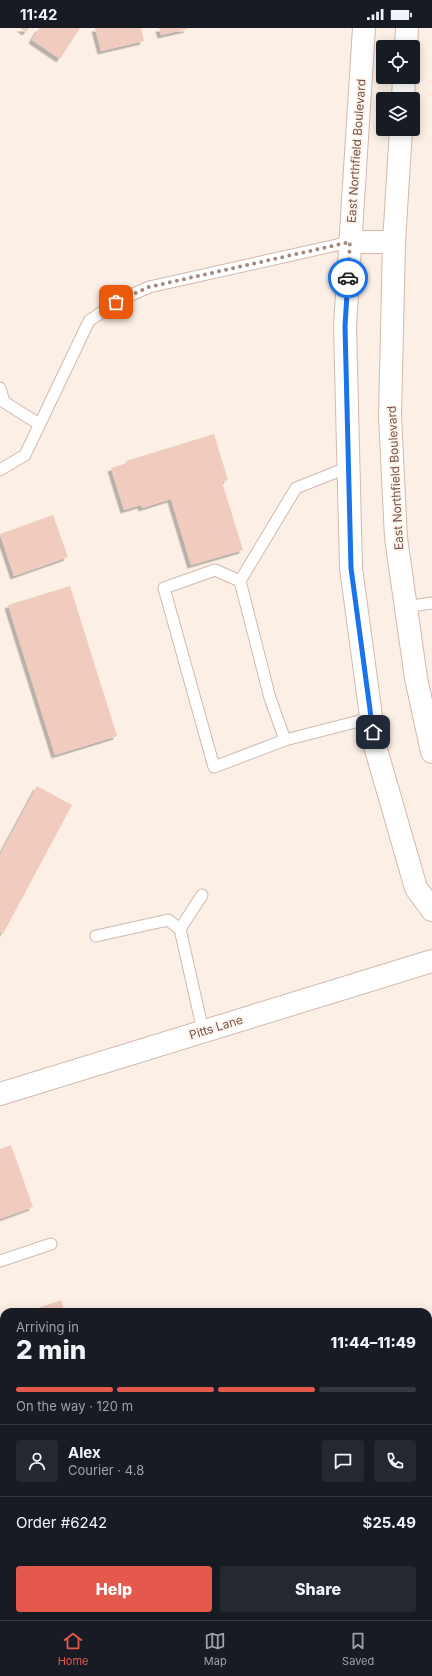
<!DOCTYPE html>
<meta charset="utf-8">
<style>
body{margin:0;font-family:Inter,sans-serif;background:#242831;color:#f1f3f6;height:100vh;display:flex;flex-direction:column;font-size:15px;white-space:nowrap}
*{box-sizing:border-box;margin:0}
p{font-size:13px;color:#9ea1a6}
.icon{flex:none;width:22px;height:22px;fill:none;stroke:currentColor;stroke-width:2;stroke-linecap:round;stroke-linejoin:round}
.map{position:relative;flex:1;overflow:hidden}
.details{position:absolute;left:0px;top:1280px;width:432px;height:312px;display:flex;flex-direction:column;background:#171b24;border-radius:12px 12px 0 0;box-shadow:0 2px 10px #0003}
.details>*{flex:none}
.fabs{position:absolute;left:376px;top:12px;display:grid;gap:8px}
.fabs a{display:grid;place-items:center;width:44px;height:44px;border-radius:4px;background:#171b24;box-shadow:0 2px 10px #0003;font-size:20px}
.pin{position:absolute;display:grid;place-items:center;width:34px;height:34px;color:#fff;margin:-17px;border-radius:8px;box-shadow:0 2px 6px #0006}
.courier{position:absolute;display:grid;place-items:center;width:40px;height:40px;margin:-20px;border:3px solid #1a73e8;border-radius:50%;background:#fff;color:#222;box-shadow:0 1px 5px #0007}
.overview em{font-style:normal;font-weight:800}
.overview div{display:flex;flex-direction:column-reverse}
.overview{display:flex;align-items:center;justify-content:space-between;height:68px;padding:0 16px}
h1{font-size:26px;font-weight:800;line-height:30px}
.bar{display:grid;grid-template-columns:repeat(4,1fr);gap:6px 4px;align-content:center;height:48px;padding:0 16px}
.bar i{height:5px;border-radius:3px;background:#363941}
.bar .active{background:#e5584c}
.bar p{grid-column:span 4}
.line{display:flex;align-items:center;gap:10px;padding:0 16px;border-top:1px solid #363941}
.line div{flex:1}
.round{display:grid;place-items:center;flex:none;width:42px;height:42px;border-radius:4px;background:#242831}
.primary-button{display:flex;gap:8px;margin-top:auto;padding:8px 16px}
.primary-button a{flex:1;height:46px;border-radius:4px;background:#e5584c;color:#fff;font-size:16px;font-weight:800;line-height:46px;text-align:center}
.primary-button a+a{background:#242831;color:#f1f3f6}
.status{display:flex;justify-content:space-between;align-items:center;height:28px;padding:0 20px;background:#171b24;direction:ltr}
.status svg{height:11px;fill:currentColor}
.tabs{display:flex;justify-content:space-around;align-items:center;height:56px;border-top:1px solid #363941;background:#171b24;font-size:11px;color:#9ea1a6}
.tabs a{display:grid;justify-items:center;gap:2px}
.tabs .active{color:#e5584c}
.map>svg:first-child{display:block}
</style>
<div class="status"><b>11:42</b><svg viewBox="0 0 49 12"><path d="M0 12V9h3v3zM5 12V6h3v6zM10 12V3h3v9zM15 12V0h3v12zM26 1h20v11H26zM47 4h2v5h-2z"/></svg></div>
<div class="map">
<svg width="432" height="1592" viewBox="0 0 432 1592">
<defs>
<filter id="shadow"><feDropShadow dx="-3.5" dy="3.5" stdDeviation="0" flood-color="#0004"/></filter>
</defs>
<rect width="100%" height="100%" fill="#fcf0e6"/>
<g fill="#f1cbbe" filter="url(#shadow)">
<polygon points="20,0 29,0 26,4"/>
<polygon points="39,0 80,0 60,31 32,12"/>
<polygon points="95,0 141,0 144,13 101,23"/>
<polygon points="159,0 188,0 188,1 161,7"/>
<polygon points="214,406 228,452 222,454 243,522 191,537 171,471 142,480 141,477 124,482 111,440 127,435 126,433"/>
<polygon points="53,487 68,529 14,548 0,506"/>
<polygon points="70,558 117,708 55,727 8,577"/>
<polygon points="37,758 72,777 3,906 0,904 0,827"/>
<polygon points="11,1117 33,1179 0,1191 0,1121"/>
<polygon points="61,1272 65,1284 26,1284"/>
<polygon points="4,1291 4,1360 0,1361 0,1292"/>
<polygon points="3,1472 4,1472 4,1532 0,1531 0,1486"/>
</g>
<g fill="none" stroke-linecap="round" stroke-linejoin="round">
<g stroke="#d0b9af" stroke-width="13">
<g id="lane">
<polyline points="0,360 4,374 39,396"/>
<polyline points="349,439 296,460 240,553 270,670 285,712 371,690"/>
<polyline points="0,442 25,427 89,293 116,274 149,259 350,214"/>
<polyline points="240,553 215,542 164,560 214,739 285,712"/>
<polyline points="406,579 432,575"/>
<polyline points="180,901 202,867"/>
<polyline points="96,908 168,892 180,901 203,1003"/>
<polyline points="0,1233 51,1216"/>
<polyline points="0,1415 4,1414"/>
<polyline points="428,1524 432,1522"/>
<polyline points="0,1578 4,1579"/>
<polyline points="38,1588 52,1592"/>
</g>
</g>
<g stroke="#d0b9af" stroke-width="24">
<polyline id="street" points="0,1066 432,933"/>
</g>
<g stroke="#d3b8ac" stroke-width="24">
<g id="secondary">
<polyline points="364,0 345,298 351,540 375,718 416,860 432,882"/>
<polyline points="406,19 407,0"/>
<polyline points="403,71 404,49"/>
<polyline points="401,101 394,214 390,388 396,510 416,650 432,724"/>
<polyline points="350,214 394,214"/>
</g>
</g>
<use href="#lane" stroke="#fff" stroke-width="11"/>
<use href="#street" stroke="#fff" stroke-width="22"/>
<use href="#secondary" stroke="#fff" stroke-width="22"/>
</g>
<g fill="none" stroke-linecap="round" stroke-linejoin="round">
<polyline stroke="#a48b81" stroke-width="4" stroke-dasharray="0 7.2" points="116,274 149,259 350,214 348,250"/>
<polyline stroke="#1a73e8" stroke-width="5" points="348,250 345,298 351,540 373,704"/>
</g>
<g text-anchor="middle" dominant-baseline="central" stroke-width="3.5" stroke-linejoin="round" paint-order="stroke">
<g font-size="12" fill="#75544b" stroke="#fff5ec">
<text transform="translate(356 123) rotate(-86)">East Northfield Boulevard</text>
<text transform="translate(395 450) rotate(-93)">East Northfield Boulevard</text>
<text transform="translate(216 999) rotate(-17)">Pitts Lane</text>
</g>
</g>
</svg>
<div class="fabs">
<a><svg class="icon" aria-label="locate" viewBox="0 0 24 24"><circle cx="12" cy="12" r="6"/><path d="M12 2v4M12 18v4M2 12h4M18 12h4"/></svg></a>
<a><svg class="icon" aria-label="layers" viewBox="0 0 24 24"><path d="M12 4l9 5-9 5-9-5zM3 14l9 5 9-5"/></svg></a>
</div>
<div class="pin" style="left:116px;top:274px;background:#ea580c"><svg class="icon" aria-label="bag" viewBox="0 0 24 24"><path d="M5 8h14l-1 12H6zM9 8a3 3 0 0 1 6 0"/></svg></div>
<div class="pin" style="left:373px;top:704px;background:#1f2937"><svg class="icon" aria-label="home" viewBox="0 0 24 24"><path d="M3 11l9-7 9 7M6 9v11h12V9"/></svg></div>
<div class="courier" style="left:348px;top:250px"><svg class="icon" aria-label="car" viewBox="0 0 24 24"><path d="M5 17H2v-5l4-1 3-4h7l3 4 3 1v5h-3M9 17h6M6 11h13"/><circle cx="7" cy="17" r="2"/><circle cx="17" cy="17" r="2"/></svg></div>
<section class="details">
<div class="overview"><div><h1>2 min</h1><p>Arriving in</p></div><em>11:44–11:49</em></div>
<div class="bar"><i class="active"></i><i class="active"></i><i class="active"></i><i></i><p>On the way · 120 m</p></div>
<div class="line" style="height:72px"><a class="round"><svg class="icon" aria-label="person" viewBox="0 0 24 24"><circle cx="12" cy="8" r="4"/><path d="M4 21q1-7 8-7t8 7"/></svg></a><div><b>Alex</b><p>Courier · 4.8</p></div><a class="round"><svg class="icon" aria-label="chat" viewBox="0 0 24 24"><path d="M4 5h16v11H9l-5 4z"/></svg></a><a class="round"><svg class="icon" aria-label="phone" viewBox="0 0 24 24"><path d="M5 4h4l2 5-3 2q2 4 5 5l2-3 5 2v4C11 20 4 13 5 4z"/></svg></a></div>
<div class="line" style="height:52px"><div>Order #6242</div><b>$25.49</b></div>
<div class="primary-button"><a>Help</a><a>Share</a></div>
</section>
</div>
<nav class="tabs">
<a class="active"><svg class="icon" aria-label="home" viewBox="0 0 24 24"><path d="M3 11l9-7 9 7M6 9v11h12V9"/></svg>Home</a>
<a><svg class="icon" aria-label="map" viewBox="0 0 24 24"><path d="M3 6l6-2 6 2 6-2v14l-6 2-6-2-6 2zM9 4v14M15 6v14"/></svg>Map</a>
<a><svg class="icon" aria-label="saved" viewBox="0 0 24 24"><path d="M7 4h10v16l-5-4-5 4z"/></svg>Saved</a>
</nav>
